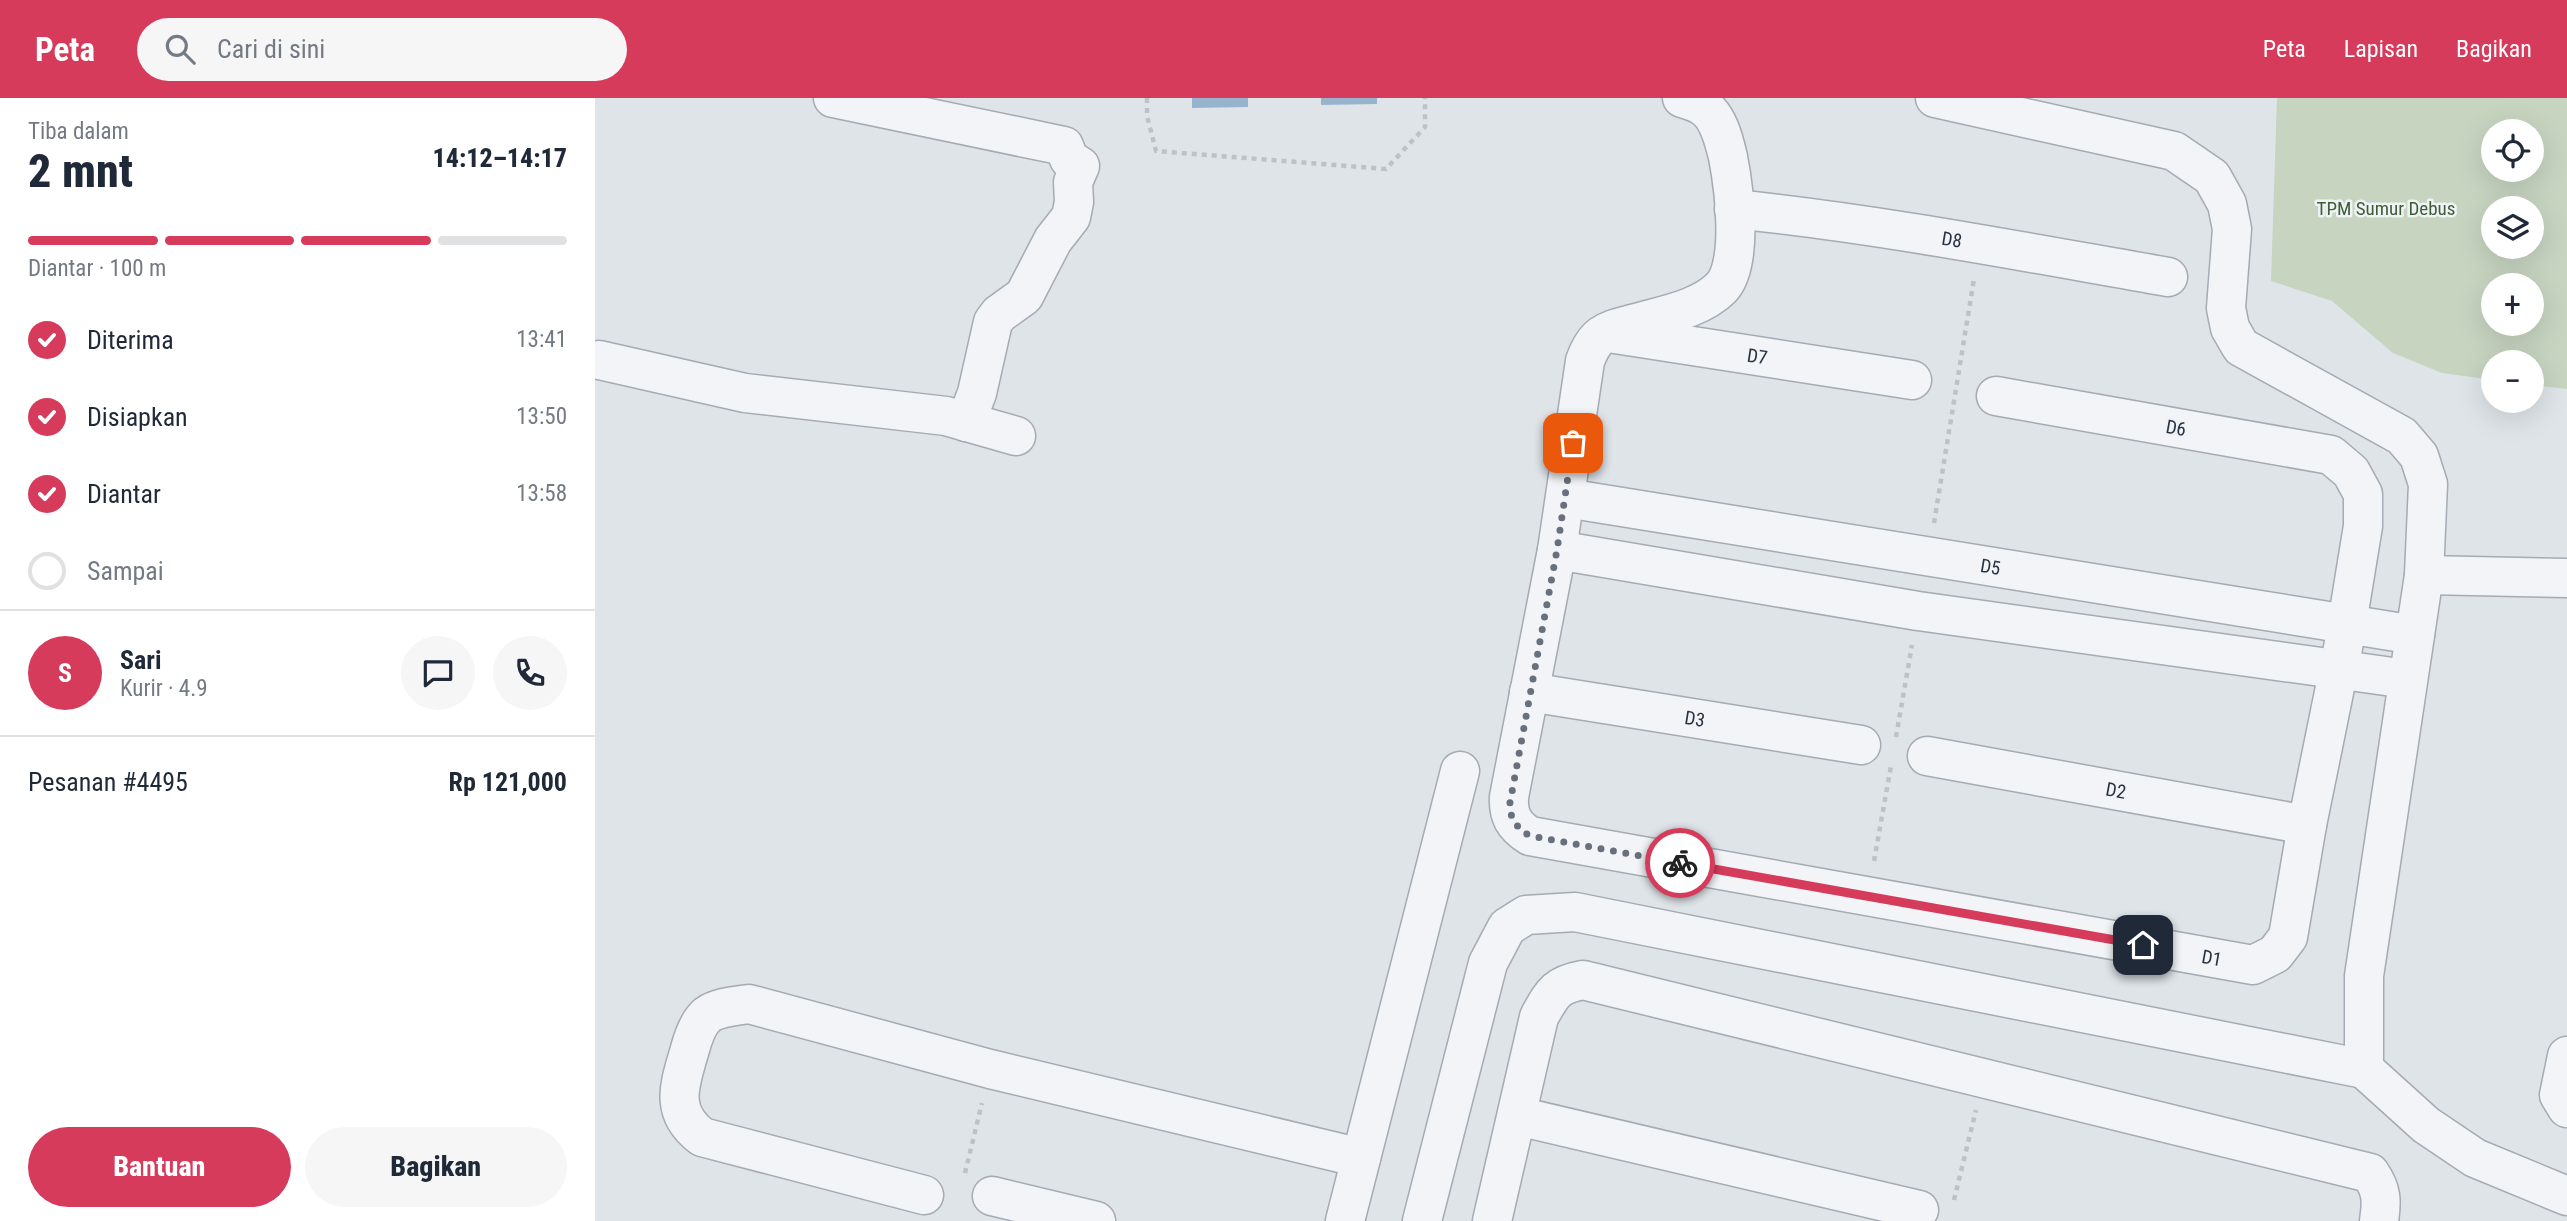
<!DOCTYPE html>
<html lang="id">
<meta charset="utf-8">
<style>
body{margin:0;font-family:"Roboto Condensed",sans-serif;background:#f6f6f7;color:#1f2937;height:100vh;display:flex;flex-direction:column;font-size:26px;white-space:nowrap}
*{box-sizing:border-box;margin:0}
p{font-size:23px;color:#747a83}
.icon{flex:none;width:38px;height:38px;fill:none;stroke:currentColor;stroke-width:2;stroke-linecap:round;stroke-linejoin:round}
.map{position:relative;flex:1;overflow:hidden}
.details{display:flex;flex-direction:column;background:#fff;width:595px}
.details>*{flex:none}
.controls{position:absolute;left:1886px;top:21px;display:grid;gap:14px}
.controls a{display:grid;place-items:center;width:63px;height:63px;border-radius:50%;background:#fff;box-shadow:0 7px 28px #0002;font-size:35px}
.pin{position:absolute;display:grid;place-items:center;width:60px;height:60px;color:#fff;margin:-30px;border-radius:14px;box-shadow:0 4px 10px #0006}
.courier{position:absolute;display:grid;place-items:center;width:70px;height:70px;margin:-35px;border:5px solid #d73b5b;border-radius:50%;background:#fff;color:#222;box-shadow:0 2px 9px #0007}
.head em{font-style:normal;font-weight:800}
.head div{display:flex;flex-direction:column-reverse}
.head{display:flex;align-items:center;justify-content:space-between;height:119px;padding:0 28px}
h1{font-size:46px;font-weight:800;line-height:52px}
.bar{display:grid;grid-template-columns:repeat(4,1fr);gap:10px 7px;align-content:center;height:84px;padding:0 28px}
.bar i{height:9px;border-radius:5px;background:#e0e1e3}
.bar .selected{background:#d73b5b}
.bar p{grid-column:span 4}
.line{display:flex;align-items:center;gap:18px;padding:0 28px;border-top:2px solid #e0e1e3}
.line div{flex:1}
.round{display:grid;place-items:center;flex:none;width:74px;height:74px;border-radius:37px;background:#f6f6f7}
ol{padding:0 28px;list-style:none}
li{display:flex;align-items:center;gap:21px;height:77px}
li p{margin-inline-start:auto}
li .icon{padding:7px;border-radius:50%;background:#d73b5b;color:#fff;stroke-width:4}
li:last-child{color:#747a83}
li i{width:38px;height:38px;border:4px solid #e0e1e3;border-radius:50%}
.primary-button{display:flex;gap:14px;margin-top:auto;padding:14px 28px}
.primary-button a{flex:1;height:80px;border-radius:42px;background:#d73b5b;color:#fff;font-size:28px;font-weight:800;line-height:80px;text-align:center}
.primary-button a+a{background:#f6f6f7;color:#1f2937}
header{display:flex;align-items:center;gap:42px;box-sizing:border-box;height:98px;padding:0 35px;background:#d73b5b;color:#fff}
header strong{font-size:33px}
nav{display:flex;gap:38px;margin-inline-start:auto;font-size:24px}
.search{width:490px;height:63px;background:#f6f6f7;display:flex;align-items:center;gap:18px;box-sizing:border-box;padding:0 24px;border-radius:38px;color:#747a83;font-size:26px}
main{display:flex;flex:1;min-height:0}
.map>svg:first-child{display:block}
</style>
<header>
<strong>Peta</strong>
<div class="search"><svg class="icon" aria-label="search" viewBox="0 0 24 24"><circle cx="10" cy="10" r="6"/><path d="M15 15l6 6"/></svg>Cari di sini</div>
<nav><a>Peta</a><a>Lapisan</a><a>Bagikan</a></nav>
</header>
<main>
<section class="details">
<div class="head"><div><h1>2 mnt</h1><p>Tiba dalam</p></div><em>14:12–14:17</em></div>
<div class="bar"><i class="selected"></i><i class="selected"></i><i class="selected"></i><i></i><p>Diantar · 100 m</p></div>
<ol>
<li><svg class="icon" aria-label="check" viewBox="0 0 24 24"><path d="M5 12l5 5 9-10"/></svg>Diterima<p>13:41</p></li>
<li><svg class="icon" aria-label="check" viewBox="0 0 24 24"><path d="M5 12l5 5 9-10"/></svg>Disiapkan<p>13:50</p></li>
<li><svg class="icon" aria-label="check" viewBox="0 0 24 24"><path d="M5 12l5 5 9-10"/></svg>Diantar<p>13:58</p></li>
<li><i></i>Sampai</li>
</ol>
<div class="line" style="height:126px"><b class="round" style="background:#d73b5b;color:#fff">S</b><div><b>Sari</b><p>Kurir · 4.9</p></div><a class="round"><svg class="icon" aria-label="chat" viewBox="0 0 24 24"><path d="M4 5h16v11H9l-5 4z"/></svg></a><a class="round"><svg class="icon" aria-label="phone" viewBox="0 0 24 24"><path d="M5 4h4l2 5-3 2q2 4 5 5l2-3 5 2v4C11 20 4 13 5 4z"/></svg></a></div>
<div class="line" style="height:91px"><div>Pesanan #4495</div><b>Rp 121,000</b></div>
<div class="primary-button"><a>Bantuan</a><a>Bagikan</a></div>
</section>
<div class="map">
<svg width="1972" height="1123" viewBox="0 0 1972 1123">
<rect width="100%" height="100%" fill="#dfe4e9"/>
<path fill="#c6d4c0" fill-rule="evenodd" d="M1682 0H1972V291L1937 287V264H1899V282L1847 275 1798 255 1737 203 1676 183ZM1899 33H1937V72H1899ZM1899 110H1937V149H1899ZM1899 187H1937V226H1899Z"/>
<g fill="#97b4cc">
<polygon points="597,0 653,0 653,9 597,10"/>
<polygon points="726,0 782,0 782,6 726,7"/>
</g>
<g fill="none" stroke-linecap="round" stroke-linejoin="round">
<g stroke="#a4abb4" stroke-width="41">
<g id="minor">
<polyline points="238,0 469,48 474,61 485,68 478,84 479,104 476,119 458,142 429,198 404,216 398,224 382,295 371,324"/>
<path id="s1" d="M1087 0C1093 2 1101 4 1107 8 1123 17 1129 42 1133 59 1139 90 1149 167 1126 190 1105 211 1069 217 1041 225 1012 233 1001 233 990 263L962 452 914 699C913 718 919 728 935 738L1658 867 1680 856 1693 839 1712 727 1748 550 1768 428V396L1756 374 1736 357 1401 298"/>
<polyline points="1340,0 1579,53 1617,79 1632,106 1637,131 1631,210 1635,230 1646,249 1807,338 1824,358 1833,386 1829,477 1769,878 1769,971 1831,1027 1880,1060 1972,1098"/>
<path id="s2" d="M1139 111C1285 126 1429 154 1573 179"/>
<path id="s3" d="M1020 236 1317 282"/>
<polyline points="4,262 150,295 351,318 421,338"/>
<path id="s4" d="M971 400 1820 537"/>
<polyline points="962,452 1323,513 1812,581"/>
<polyline points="1829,477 1972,480"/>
<path id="s5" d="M934 594 1266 647"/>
<path id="s6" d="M1332 658 1712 727"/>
<polyline points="1972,958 1964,997 1972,1010"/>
<polyline points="923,1018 1324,1112"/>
<path d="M329 1097 107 1039C73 1013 85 986 95 951 98 940 103 925 112 917 123 909 140 908 154 906L395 971 766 1060"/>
<polyline points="397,1098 501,1123"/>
<polyline points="750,1123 865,673"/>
<polyline points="827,1123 893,865 912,829 931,817 980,814 1769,971"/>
<path d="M897 1123 944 919C957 896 960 887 988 882L1775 1075C1787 1092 1787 1103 1784 1123"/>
</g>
</g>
<g stroke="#bdc2c8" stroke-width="4.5" stroke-dasharray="5 5" stroke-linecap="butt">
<polyline points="552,0 552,18 561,53 791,71 830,29 830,0"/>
<polyline points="1339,425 1379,181"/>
<polyline points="1301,639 1317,547"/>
<polyline points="1279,763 1296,668"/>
<polyline points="370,1075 387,1005"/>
<polyline points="1359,1102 1381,1012"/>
</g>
<use href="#minor" stroke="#f2f4f7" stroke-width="38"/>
</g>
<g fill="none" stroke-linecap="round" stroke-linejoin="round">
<path stroke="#67707c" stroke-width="7" stroke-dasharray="0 12.6" d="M978 345 962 452 914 710C918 724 923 731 935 738L1085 765"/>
<polyline stroke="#d73b5b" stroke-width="9" points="1085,765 1548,847"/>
</g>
<g text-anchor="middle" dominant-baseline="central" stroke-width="5" stroke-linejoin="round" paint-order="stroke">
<g font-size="19" fill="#3e5e33" stroke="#eff3f7">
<text x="1791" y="110">TPM Sumur Debus</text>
</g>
<g font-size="19" fill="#273242" stroke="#eff3f7">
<text stroke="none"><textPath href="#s2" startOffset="220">D8</textPath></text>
<text stroke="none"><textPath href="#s3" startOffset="144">D7</textPath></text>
<text transform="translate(1581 330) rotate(10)">D6</text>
<text stroke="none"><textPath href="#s4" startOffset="430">D5</textPath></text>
<text stroke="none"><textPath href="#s5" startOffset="168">D3</textPath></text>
<text stroke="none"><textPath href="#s6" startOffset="192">D2</textPath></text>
<text stroke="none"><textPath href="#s1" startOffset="1558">D1</textPath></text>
</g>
</g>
</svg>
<div class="controls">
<a><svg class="icon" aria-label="locate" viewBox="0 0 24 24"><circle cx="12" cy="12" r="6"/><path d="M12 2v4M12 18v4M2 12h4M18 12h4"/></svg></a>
<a><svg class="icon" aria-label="layers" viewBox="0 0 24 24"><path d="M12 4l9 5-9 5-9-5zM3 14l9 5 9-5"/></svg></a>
<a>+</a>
<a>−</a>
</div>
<div class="pin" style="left:978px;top:345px;background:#ea580c"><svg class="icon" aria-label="bag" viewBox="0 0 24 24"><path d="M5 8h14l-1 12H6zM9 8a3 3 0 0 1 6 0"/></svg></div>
<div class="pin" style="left:1548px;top:847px;background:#1f2937"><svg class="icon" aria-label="home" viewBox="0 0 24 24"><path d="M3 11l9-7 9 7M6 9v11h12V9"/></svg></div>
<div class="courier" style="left:1085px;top:765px"><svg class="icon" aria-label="bike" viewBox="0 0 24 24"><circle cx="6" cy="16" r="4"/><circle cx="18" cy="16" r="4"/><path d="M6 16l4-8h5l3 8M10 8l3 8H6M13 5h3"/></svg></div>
</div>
</main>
